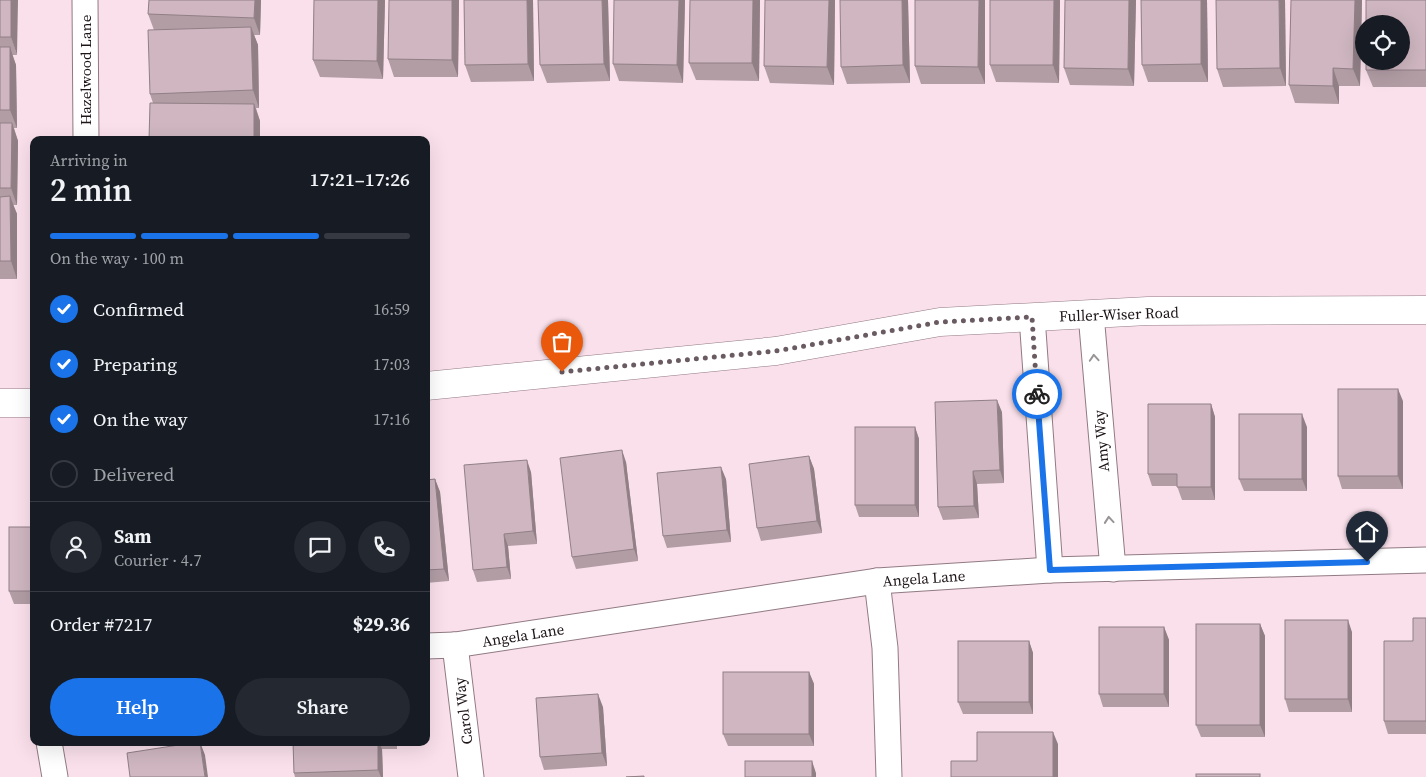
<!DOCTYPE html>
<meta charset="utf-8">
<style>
body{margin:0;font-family:"Source Serif 4",serif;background:#242831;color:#f1f3f6;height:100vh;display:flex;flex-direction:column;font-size:19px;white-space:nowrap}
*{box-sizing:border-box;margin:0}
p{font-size:16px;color:#9ea1a6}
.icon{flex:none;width:28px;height:28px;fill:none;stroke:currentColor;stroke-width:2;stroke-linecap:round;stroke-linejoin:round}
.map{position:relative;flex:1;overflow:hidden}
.details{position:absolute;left:30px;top:136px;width:400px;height:610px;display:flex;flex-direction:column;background:#171b24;border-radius:10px;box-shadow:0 5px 20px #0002}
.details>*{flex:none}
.fabs{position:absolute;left:1355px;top:15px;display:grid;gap:10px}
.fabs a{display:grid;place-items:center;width:55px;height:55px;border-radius:50%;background:#171b24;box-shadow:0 5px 20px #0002;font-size:25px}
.pin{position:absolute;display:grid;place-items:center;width:42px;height:42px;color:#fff;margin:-51px -21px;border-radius:50% 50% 50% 0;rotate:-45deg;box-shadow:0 0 5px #0007}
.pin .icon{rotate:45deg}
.courier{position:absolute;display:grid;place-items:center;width:50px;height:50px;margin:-25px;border:4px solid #1a73e8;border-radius:50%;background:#fff;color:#222;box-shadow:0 1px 6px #0007}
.summary em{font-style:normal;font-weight:600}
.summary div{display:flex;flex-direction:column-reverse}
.summary{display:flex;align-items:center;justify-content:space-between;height:85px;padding:0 20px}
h1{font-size:32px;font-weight:600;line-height:38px}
.bar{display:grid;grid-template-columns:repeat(4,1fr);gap:8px 5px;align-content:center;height:60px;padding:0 20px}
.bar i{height:6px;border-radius:4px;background:#363941}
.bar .on{background:#1a73e8}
.bar p{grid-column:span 4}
.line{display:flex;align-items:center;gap:12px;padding:0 20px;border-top:1px solid #363941}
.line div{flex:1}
.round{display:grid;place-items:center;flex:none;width:52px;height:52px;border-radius:26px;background:#242831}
ol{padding:0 20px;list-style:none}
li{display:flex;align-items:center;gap:15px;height:55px}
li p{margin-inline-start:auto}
li .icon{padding:5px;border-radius:50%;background:#1a73e8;color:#fff;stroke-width:4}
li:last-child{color:#9ea1a6}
li i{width:28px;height:28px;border:2px solid #363941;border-radius:50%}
.button{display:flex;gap:10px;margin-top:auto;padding:10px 20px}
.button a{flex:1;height:58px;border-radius:30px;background:#1a73e8;color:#fff;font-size:20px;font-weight:600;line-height:58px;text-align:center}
.button a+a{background:#242831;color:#f1f3f6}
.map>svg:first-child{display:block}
</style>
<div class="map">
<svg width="1426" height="777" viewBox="0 0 1426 777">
<rect width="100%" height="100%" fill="#fae0eb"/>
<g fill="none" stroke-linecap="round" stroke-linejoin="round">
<g stroke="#917a83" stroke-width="27">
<g id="minor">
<polyline points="85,0 86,140"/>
<polyline points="1091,314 1113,569"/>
<polyline points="1032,317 1050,570"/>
<polyline points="877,581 885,648 889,777"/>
<polyline points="455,645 471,777"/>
<polyline points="426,646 455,645 877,581 1050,570 1426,560"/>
<polyline points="49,742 55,777"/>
</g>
</g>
<g stroke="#917a83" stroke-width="29">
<g id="tertiary">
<polyline points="426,386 776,351 940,322 1148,311 1426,310"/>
<polyline points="0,403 34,403"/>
</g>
</g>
<use href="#minor" stroke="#fff" stroke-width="25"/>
<use href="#tertiary" stroke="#fff" stroke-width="28"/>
</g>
<g fill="#b29da5">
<polygon points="0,0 17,55 12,55 16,65 17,128 14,128 18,141 17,205 13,205 17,214 17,279 0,279"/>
<polygon points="149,0 261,0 260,35 254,35 258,45 259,108 256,108 260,121 260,140 149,140 153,103 150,94 154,30 148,14"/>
<polygon points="314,0 385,0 383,79 320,77 313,60"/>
<polygon points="459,0 458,77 394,77 388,59"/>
<polygon points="464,0 533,0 534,81 471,82 465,65"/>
<polygon points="538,0 608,0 610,81 547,83 540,65"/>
<polygon points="685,0 683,83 619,81 613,64"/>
<polygon points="690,0 760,0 759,81 696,80 689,63"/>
<polygon points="835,0 834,85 770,83 764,66"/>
<polygon points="908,0 910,83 847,84 841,67"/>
<polygon points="985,0 985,84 921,84 915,66"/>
<polygon points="990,0 1060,0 1059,83 996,82 990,65"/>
<polygon points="1065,0 1136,0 1134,86 1070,85 1064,68"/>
<polygon points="1141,0 1207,0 1208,82 1148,82 1142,65"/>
<polygon points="1285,0 1286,86 1223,87 1217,69"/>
<polygon points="1291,0 1362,0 1360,86 1339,86 1339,104 1295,103 1289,85"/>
<polygon points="1426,0 1426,87 1373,87 1366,70"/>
<polygon points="1403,401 1403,489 1342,489 1338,476"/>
<polygon points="1211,404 1215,417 1215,500 1182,500 1177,486 1152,486 1148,474"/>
<polygon points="1002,412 1004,483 977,484 979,518 943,520 938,507"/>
<polygon points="915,427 919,439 919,517 859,517 855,505"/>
<polygon points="1307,427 1307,491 1244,491 1239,479"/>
<polygon points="809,456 814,469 822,533 761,541 757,528"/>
<polygon points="626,462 638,561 576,569 572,557"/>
<polygon points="531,472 537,544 508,546 511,579 477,582 473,570"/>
<polygon points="435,479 440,492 449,581 426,583 426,480"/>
<polygon points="726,479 731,542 667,548 663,536"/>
<polygon points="34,527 34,604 14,604 9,591"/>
<polygon points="1426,618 1426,734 1388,734 1384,721 1413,641"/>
<polygon points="1260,624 1265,636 1265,737 1201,737 1196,725"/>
<polygon points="1164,627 1169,640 1169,707 1103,707 1099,694"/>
<polygon points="1352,632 1352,712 1289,712 1285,699"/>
<polygon points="1029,641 1033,653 1033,714 963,714 958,702"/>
<polygon points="809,672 814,684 814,746 728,746 723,734"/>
<polygon points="603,707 607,766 544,770 540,757"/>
<polygon points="293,742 397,742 397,749 382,749 383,777 295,777 294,773"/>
</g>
<g fill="#917f86">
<polygon points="11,0 18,0 17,55 11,37"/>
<polygon points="255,0 261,0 260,35 254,18"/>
<polygon points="378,0 385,0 383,79 377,61"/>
<polygon points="452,0 459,0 458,77 452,60"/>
<polygon points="527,0 533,0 534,81 528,64"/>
<polygon points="602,0 608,0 610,81 604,64"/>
<polygon points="679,0 685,0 683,83 677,65"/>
<polygon points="753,0 760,0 759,81 752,63"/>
<polygon points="829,0 835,0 834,85 827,67"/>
<polygon points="902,0 908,0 910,83 903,65"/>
<polygon points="979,0 985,0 985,84 978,67"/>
<polygon points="1054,0 1060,0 1059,83 1053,65"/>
<polygon points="1129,0 1136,0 1134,86 1128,69"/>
<polygon points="1201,0 1207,0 1208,82 1201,64"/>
<polygon points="1279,0 1285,0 1286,86 1280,68"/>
<polygon points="1355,0 1362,0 1360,86 1353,69"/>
<polygon points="251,27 258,45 259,108 253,90"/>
<polygon points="10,47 16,65 17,128 10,110"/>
<polygon points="1333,68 1339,86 1339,104 1333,86"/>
<polygon points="254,104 260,121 260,140 254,140"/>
<polygon points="12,123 18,141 17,205 11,188"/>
<polygon points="10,196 17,214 17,279 11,261"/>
<polygon points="1398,389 1403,401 1403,489 1398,476"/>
<polygon points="997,400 1002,412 1004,483 1000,470"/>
<polygon points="1211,404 1215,417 1215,500 1211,487"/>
<polygon points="1302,414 1307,427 1307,491 1302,479"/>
<polygon points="915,427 919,439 919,517 915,505"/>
<polygon points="622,450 626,462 638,561 634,549"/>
<polygon points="809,456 814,469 822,533 817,521"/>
<polygon points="527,460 531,472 537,544 533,531"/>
<polygon points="721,467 726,479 731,542 727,530"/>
<polygon points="973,471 977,484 979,518 974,506"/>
<polygon points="435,479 440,492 449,581 444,569"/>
<polygon points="504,534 508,546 511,579 507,567"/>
<polygon points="1348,620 1352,632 1352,712 1348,699"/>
<polygon points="1260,624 1265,636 1265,737 1260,725"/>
<polygon points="1164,627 1169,640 1169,707 1164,694"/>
<polygon points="1029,641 1033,653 1033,714 1029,702"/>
<polygon points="809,672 814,684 814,746 809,734"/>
<polygon points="598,694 603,707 607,766 602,753"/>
<polygon points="1053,732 1058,744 1058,777 1053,777"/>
<polygon points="200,742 205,755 208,777 205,777"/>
<polygon points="378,742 379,742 382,749 383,777 381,777 378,770"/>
<polygon points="812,761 816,773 816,777 812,777"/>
</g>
<g fill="#cfb6c0" stroke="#917f86">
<rect x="0" y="0" width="11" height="37"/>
<polygon points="149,0 255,0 254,18 148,14"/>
<polygon points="314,0 378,0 377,61 313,60"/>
<polygon points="389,0 452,0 452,60 388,59"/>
<polygon points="464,0 527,0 528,64 465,65"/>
<polygon points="538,0 602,0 604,64 540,65"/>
<polygon points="614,0 679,0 677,65 613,64"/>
<polygon points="690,0 753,0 752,63 689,63"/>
<polygon points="765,0 829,0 827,67 764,66"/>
<polygon points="840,0 902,0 903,65 841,67"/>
<polygon points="915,0 979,0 978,67 915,66"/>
<polygon points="990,0 1054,0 1053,65 990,65"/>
<polygon points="1065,0 1129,0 1128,69 1064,68"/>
<polygon points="1141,0 1201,0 1201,64 1142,65"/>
<polygon points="1216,0 1279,0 1280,68 1217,69"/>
<polygon points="1291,0 1355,0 1353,69 1333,68 1333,86 1289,85"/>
<polygon points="1366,0 1426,0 1426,70 1366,70 1366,61 1401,61 1401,24 1366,24"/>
<polygon points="251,27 253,90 150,94 148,30"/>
<rect x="0" y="47" width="10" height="63"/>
<polygon points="150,103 254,104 254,140 149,140"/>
<polygon points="0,123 12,123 11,188 0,188"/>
<polygon points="10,196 11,261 0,261 0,197"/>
<rect x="1338" y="389" width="60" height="87"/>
<polygon points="997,400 1000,470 973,471 974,506 938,507 935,402"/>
<polygon points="1148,404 1211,404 1211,487 1177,487 1177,474 1148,474"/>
<rect x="1239" y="414" width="63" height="65"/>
<rect x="855" y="427" width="60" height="78"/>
<polygon points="622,450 634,549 572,557 560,458"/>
<polygon points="809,456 817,521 757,528 749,464"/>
<polygon points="527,460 533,531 504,534 507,567 473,570 464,465"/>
<polygon points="721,467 727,530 663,536 657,473"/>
<polygon points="435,479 444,569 426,570 426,480"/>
<rect x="9" y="527" width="25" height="64"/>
<polygon points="1413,618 1426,618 1426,721 1384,721 1384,641 1413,641"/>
<rect x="1285" y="620" width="63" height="79"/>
<rect x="1196" y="624" width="64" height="101"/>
<rect x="1099" y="627" width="65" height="67"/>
<rect x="958" y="641" width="71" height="61"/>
<rect x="723" y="672" width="86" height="62"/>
<polygon points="598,694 602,753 540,757 536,698"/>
<polygon points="977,732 1053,732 1053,777 951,777 951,761 977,761"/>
<polygon points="198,742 200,742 205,777 130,777 127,753"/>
<polygon points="293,742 378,742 378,770 294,773"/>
<rect x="745" y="761" width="67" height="16"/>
<rect x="1196" y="774" width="64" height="3"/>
<polygon points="644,776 644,777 626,777"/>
</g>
<defs><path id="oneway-chevron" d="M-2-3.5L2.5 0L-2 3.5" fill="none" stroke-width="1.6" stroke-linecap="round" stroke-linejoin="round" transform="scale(1.25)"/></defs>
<g stroke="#999597">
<use href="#oneway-chevron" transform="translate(1094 358) rotate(-94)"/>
<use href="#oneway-chevron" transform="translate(1109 520) rotate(-95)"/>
</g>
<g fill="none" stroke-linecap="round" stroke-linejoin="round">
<polyline stroke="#6a5b62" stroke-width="5" stroke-dasharray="0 9" points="562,372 776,351 940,322 1032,317 1037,394"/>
<polyline stroke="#1a73e8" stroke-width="6" points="1037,394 1050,570 1367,562"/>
</g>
<g text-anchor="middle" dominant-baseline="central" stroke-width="4" stroke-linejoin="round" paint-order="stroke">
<g font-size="15" fill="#1d1418" stroke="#fff">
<text transform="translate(85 70) rotate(-90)">Hazelwood Lane</text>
<text transform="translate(1119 314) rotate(-2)">Fuller-Wiser Road</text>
<text transform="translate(1101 441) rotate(-95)">Amy Way</text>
<text transform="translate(924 578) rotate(-4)">Angela Lane</text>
<text transform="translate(523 635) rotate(-9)">Angela Lane</text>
<text transform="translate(463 711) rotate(-97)">Carol Way</text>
</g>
</g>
</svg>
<div class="fabs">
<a><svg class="icon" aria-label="locate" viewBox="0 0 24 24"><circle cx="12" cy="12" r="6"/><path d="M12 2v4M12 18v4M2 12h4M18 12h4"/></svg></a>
</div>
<div class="pin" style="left:562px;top:372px;background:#ea580c"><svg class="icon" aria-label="bag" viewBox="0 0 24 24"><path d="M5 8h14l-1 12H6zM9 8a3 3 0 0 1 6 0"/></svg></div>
<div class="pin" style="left:1367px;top:562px;background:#1f2937"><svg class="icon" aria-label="home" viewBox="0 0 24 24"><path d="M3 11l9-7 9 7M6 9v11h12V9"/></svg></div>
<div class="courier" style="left:1037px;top:394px"><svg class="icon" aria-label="bike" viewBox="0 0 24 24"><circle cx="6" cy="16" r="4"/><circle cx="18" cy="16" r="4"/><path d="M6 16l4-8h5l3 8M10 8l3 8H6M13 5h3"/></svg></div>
<section class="details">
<div class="summary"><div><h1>2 min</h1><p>Arriving in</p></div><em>17:21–17:26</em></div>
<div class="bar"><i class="on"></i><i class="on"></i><i class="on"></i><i></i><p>On the way · 100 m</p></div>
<ol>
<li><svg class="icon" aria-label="check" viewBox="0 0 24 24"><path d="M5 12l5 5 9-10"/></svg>Confirmed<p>16:59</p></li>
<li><svg class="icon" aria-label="check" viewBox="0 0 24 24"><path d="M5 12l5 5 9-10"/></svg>Preparing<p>17:03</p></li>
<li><svg class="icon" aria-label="check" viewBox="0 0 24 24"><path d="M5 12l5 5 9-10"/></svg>On the way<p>17:16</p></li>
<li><i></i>Delivered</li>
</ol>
<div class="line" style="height:90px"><a class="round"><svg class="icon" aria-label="person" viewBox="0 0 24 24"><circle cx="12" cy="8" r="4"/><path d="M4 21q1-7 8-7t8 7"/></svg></a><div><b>Sam</b><p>Courier · 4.7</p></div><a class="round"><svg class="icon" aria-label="chat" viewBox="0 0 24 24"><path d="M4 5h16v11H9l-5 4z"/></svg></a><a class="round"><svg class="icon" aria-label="phone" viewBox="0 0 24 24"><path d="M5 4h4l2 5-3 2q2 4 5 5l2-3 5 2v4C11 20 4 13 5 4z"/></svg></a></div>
<div class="line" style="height:65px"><div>Order #7217</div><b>$29.36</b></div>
<div class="button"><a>Help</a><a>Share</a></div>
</section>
</div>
